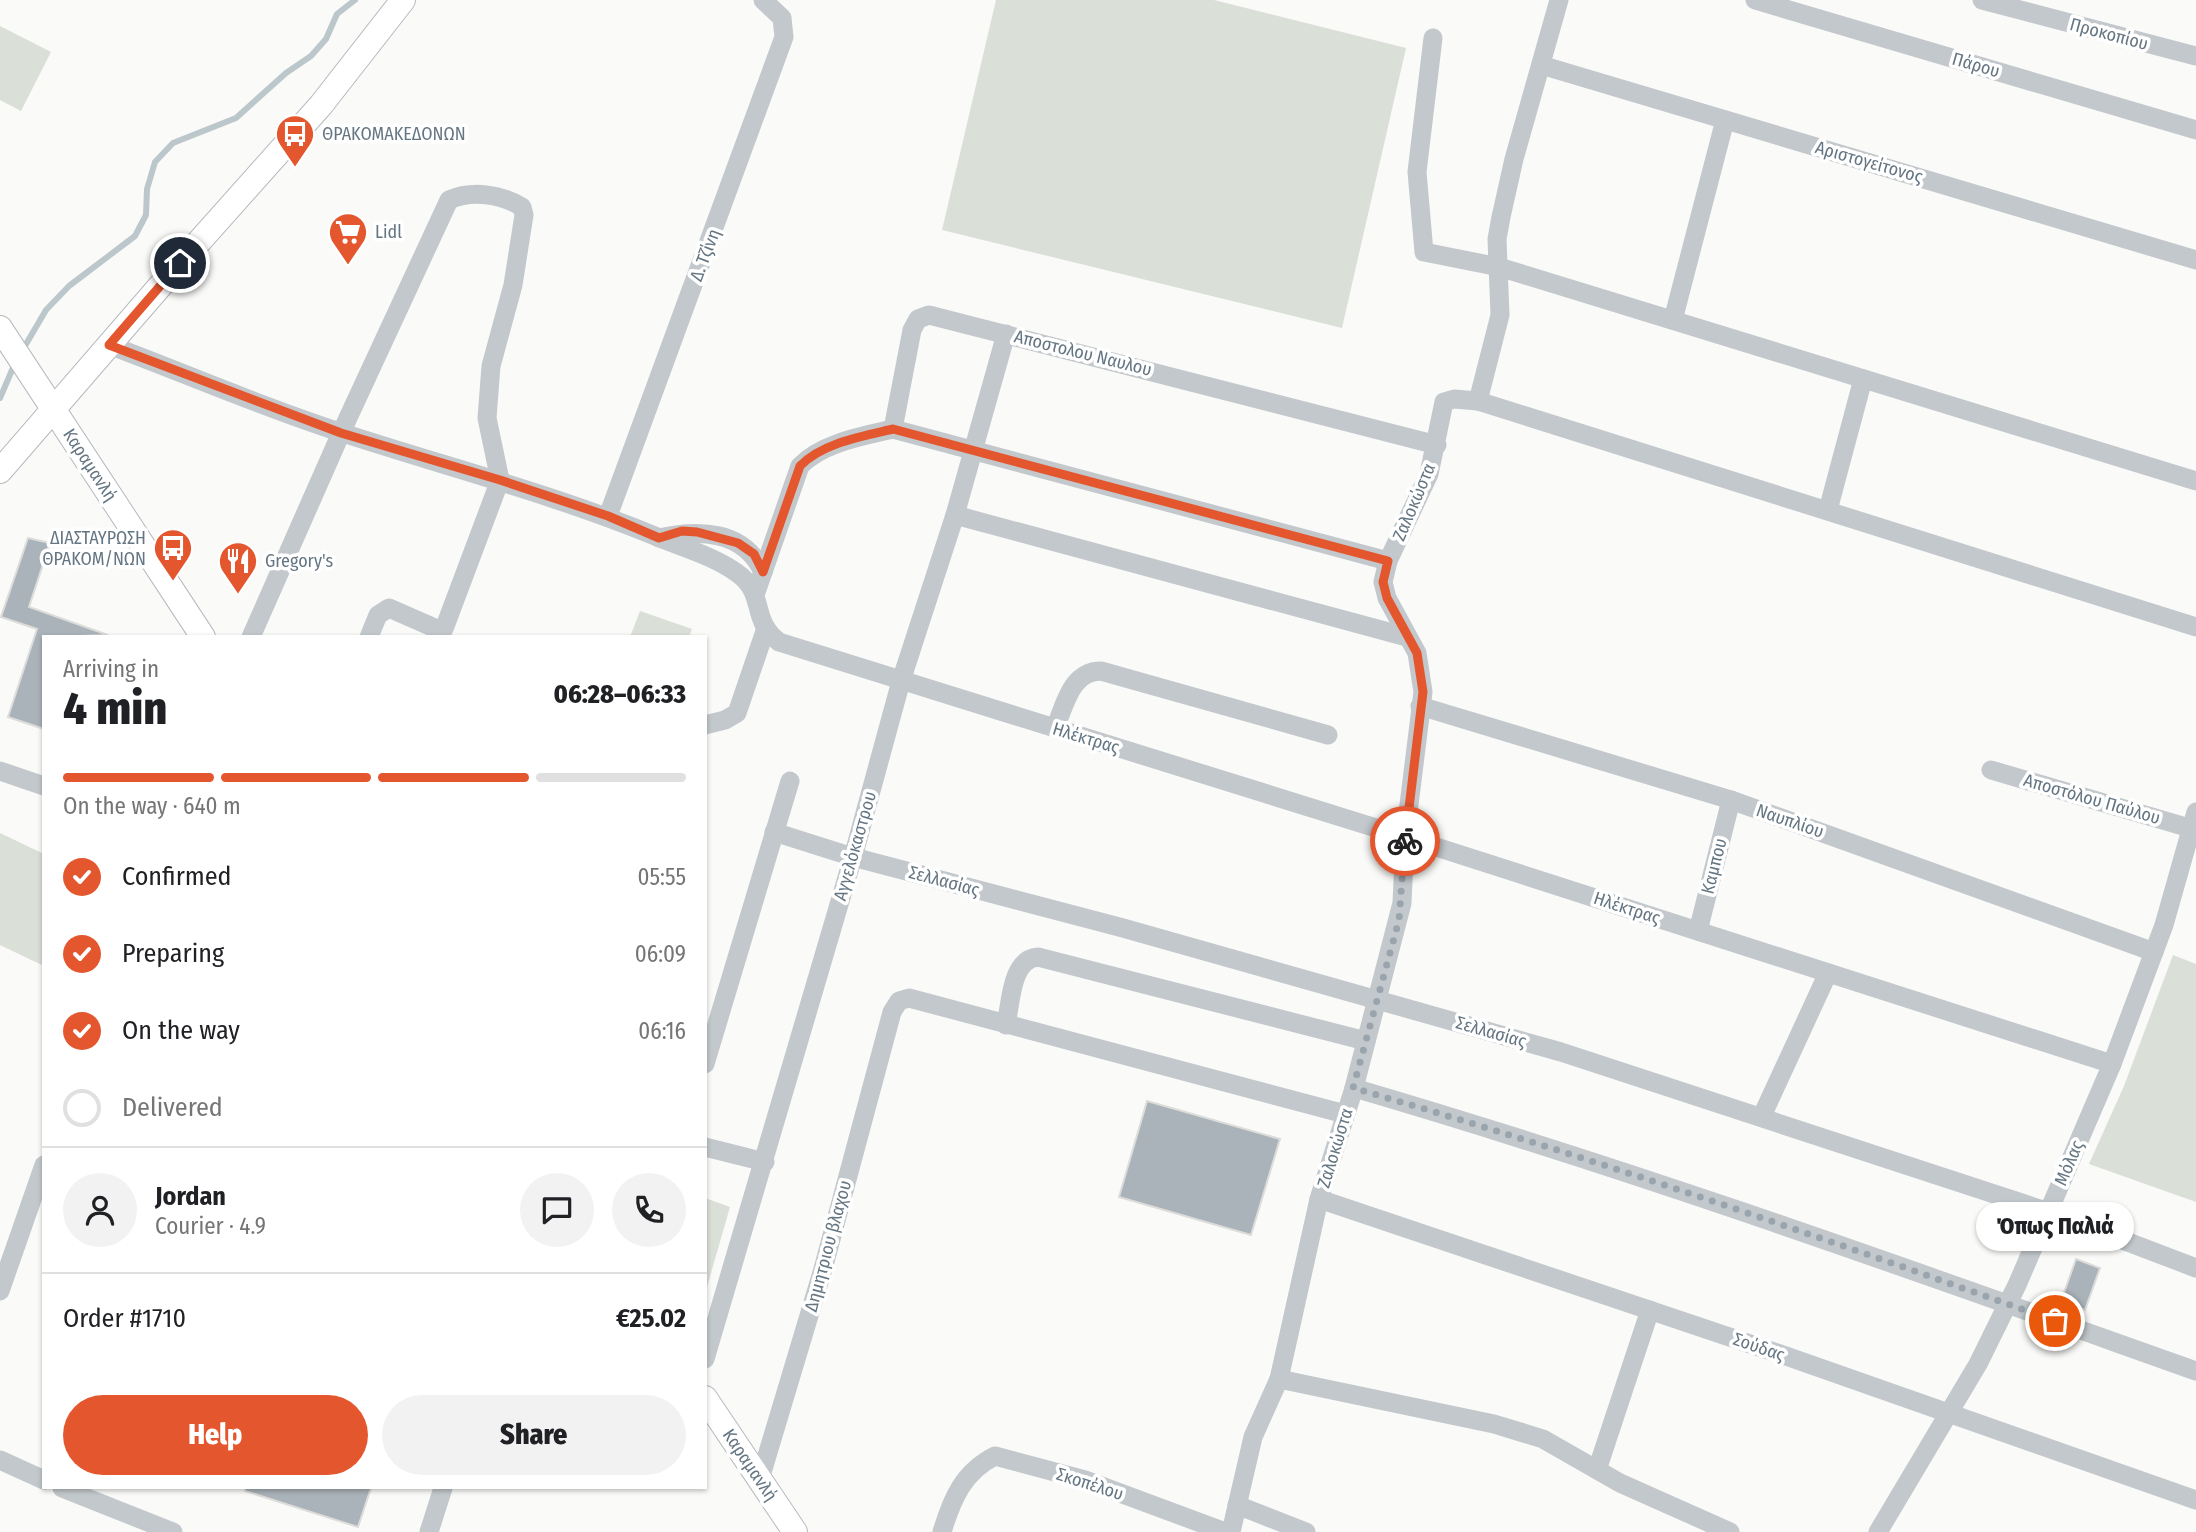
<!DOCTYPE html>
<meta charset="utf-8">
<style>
body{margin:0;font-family:"Fira Sans Condensed",sans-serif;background:#f2f2f2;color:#202124;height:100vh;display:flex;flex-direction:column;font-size:26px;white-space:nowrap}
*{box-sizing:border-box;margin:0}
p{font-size:23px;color:#757577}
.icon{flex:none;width:38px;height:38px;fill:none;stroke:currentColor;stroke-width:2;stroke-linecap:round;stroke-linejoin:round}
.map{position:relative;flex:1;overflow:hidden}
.drawer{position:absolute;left:42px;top:635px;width:665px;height:854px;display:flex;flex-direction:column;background:#fff;border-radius:0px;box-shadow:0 2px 5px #0004}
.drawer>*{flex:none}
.pin{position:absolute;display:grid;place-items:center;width:60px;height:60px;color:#fff;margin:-30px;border:4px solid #fff;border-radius:50%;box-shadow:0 2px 7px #0007}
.courier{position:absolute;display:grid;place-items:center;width:70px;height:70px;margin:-35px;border:5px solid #e4572e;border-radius:50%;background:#fff;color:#222;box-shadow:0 2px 9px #0007}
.bubble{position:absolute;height:49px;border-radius:24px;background:#fff;box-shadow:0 2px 5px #0004;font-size:23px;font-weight:800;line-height:49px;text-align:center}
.overview em{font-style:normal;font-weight:800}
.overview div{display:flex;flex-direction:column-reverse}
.overview{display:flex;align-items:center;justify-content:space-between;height:119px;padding:0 21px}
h1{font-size:46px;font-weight:800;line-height:52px}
.bar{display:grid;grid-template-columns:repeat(4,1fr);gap:10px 7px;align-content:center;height:84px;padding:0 21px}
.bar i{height:9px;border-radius:5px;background:#e0e0e0}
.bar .selected{background:#e4572e}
.bar p{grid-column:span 4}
.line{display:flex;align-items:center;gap:18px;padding:0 21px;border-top:2px solid #e0e0e0}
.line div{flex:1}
.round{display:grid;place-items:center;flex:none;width:74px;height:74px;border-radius:37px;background:#f2f2f2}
ol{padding:0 21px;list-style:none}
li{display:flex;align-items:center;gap:21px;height:77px}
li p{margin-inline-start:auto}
li .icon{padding:7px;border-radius:50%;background:#e4572e;color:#fff;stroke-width:4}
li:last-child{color:#757577}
li i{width:38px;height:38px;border:4px solid #e0e0e0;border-radius:50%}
.action{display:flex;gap:14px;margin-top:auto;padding:14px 21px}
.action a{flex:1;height:80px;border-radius:42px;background:#e4572e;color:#fff;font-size:28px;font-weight:800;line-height:80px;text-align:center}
.action a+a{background:#f2f2f2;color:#202124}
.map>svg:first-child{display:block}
</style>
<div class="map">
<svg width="2196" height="1532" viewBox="0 0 2196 1532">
<rect width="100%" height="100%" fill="#fafaf8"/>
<g fill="#dadfd7">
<polygon points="996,0 1214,0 1406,48 1342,328 942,230"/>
<polygon points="0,26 51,52 21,111 0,100"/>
<polygon points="640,611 692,629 689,637 630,637"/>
<polygon points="0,833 44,854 44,966 0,945"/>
<polygon points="2173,955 2196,964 2196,1202 2089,1164 2124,1086"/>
<polygon points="705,1198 730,1207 705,1294"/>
</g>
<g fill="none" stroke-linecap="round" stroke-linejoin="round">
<g stroke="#bbc7cb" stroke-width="6">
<polyline points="22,351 46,310 69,286 135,236 146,215 147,189 155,162 173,143 236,118 286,73 311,56 326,39 337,14 355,0"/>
<polyline points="0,398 15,363"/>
</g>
</g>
<g fill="#aab3b9" stroke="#dcdcda" stroke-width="2">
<polygon points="28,538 50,543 29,607 108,635 44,637 44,729 8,717 37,629 1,617"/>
<polygon points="1147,1101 1280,1139 1251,1235 1119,1197"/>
<polygon points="2076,1259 2100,1268 2085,1310 2061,1301"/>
<polygon points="245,1488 371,1488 358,1527 245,1491"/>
</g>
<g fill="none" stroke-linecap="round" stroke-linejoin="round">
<g stroke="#b5babe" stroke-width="26">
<g id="major">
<polyline points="0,328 203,637"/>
<polyline points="0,471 180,263 321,105 403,0"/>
<polyline points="705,1398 795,1532"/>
</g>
</g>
<g stroke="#c3c8cc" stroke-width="19">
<polyline points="1755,0 2196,130"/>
<polyline points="1982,0 2196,56"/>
<polyline points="1433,38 1417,172 1424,252 1499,267 2196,481"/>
<polyline points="1541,65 2196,260"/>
<polyline points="1673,320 1725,120"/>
<path d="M109 345C187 374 264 408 343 433 447 467 553 494 655 536 681 547 714 556 737 573 767 594 749 619 779 642L1405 837 2112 1064"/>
<polyline points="1478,401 1500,315 1497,239 1501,217 1514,159 1559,0"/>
<polyline points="1828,510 1863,379"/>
<polyline points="955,515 1407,637"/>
<polyline points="608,516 784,37 782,18 763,0"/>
<path d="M659 538C698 529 744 530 763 572"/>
<polyline points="1388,561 893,429 912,330 918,319 929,315 1437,445"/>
<path d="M756 592 800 466C822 443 863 436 893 429"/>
<path d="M251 637 341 433 449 200C472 190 501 194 522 207L524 215 513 285 491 366 487 418 500 480 444 629H437L389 608 378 615 369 637"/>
<polyline points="1420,706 1731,800 2154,952"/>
<polyline points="705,725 725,720 737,713 765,631"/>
<path d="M1055 728C1065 705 1071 671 1101 671L1328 735"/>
<polyline points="1991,770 2193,829"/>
<polyline points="0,771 44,786"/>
<polyline points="774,832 853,857 1123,928 1561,1052 2049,1212 2196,1268"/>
<polyline points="1698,931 1731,800"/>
<path d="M1006 1025C1011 1002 1011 959 1038 957L1366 1041"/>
<polyline points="705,1064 790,781"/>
<path d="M1354 1088C1638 1171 1917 1272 2196 1371"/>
<polyline points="1762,1116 1828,973"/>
<polyline points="705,1147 765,1162"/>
<polyline points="1319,1199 1786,1356 2196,1500"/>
<polyline points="0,1291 44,1165"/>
<polyline points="705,1359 853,857 901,681 955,515 1006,334"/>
<polyline points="1279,1379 1494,1424 1543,1439 1620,1483 1730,1532"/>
<polyline points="0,1460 44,1480"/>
<polyline points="1597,1470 1650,1310"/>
<polyline points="760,1479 823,1269 892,1012 899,1001 909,998 1345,1114"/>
<polyline points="62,1488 173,1532"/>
<polyline points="1237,1505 1306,1532"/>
<polyline points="429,1532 443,1488"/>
<path d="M942 1532C952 1499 963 1472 995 1456L1085 1480 1225 1532"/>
<polyline points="1231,1532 1253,1437 1279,1379 1319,1199 1354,1088 1402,903 1405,837 1423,692 1417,653 1387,598 1383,582 1388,561 1429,474 1444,402 1454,399 1478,401 2196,627"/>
<polyline points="1878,1532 1978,1364 2017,1285 2112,1064 2164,925 2196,812"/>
</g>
<use href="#major" stroke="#fff" stroke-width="24"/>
</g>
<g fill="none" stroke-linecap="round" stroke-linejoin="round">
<path stroke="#99a4ac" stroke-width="7" stroke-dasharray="0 12.6" d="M1405 841 1399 920 1353 1088C1590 1156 1823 1238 2055 1321"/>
<path stroke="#e4572e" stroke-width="9" d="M180 263 109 345 341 433 500 480 608 516 659 538 682 531 697 532 738 543 754 554 763 572 800 466C822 443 863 436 893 429L1388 561 1383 582 1387 598 1417 653 1423 692 1405 841"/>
</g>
<defs>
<g id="bus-pin" transform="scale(2.0125)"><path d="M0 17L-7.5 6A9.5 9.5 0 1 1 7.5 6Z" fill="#e4572e" stroke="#fff"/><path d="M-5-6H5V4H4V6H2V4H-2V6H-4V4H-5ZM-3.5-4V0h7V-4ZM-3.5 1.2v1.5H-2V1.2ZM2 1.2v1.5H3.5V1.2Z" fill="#fff"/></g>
<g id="supermarket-pin" transform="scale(2.0125)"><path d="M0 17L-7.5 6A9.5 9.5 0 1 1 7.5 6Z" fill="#e4572e" stroke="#fff"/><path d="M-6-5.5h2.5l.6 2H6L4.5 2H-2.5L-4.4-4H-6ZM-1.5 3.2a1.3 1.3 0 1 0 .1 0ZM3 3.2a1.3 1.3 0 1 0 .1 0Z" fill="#fff"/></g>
<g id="restaurant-pin" transform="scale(2.0125)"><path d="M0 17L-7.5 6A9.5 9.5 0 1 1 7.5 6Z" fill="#e4572e" stroke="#fff"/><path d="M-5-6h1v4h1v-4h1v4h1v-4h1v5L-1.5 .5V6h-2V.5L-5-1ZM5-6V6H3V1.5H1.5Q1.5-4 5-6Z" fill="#fff"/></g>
</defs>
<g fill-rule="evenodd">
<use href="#bus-pin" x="295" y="134"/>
<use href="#supermarket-pin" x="348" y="232"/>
<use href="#bus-pin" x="173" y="548"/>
<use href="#restaurant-pin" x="238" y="561"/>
</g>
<g text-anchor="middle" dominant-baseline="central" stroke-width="7" stroke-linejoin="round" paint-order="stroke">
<g font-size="18" fill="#657683" stroke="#fff">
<text transform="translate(2109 34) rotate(15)">Προκοπίου</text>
<text transform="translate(1976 65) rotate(16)">Πάρου</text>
<text transform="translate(1869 162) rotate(16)">Αριστογείτονος</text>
<text transform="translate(705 255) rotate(-69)">Δ. Τζίνη</text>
<text transform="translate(1083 353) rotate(14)">Αποστολου Ναυλου</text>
<text transform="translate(90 465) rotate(57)">Καραμανλή</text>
<text transform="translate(1414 502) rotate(-67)">Ζαλοκώστα</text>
<text transform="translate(1086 738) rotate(17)">Ηλέκτρας</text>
<text transform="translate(2092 799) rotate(16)">Αποστόλου Παύλου</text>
<text transform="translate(1790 821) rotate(19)">Ναυπλίου</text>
<text transform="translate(855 846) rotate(-74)">Αγγελόκαστρου</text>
<text transform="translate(1714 866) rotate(-76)">Καμπου</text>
<text transform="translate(944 881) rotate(15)">Σελλασίας</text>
<text transform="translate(1627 908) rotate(18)">Ηλέκτρας</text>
<text transform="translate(1491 1032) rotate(16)">Σελλασίας</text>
<text transform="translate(1335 1148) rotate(-73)">Ζαλοκώστα</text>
<text transform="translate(2069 1163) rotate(-67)">Μόλας</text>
<text transform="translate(828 1246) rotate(-75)">Δημητριου βλαχου</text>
<text transform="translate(1759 1347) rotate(19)">Σούδας</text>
<text transform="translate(750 1465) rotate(56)">Καραμανλή</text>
<text transform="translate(1090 1484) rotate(18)">Σκοπέλου</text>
</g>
<g font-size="18" fill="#657683" stroke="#fff" text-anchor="start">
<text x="322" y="134">ΘΡΑΚΟΜΑΚΕΔΟΝΩΝ</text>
<text x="375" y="232">Lidl</text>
<text x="146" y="538" text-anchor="end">ΔΙΑΣΤΑΥΡΩΣΗ<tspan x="146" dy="21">ΘΡΑΚΟΜ/ΝΩΝ</tspan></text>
<text x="265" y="561">Gregory's</text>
</g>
</g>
</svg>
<div class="pin" style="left:2055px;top:1321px;background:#ea580c"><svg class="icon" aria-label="bag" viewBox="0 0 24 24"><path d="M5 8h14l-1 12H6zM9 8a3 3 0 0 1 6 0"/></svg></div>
<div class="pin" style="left:180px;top:263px;background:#1f2937"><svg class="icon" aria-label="home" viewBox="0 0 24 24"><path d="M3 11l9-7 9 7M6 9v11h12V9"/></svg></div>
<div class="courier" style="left:1405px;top:841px"><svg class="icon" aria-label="bike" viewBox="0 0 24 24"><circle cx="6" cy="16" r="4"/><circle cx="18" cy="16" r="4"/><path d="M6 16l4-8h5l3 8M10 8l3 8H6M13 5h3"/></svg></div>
<div class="bubble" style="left:1976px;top:1202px;width:158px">Όπως Παλιά</div>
<section class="drawer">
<div class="overview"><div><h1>4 min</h1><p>Arriving in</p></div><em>06:28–06:33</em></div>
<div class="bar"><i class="selected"></i><i class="selected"></i><i class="selected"></i><i></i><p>On the way · 640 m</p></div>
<ol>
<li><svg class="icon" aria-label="check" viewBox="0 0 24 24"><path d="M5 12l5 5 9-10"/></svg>Confirmed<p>05:55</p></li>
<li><svg class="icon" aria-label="check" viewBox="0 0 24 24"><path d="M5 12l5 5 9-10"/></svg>Preparing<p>06:09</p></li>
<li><svg class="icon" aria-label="check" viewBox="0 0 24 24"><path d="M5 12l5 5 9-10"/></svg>On the way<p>06:16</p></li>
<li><i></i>Delivered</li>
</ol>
<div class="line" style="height:126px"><a class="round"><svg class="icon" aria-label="person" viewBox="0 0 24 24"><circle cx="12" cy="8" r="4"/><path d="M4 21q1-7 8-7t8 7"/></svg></a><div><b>Jordan</b><p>Courier · 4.9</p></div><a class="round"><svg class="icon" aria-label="chat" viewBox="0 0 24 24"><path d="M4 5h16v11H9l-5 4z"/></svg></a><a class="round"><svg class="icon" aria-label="phone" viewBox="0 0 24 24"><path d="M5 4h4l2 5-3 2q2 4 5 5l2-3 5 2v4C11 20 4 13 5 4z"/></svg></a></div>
<div class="line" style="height:91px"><div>Order #1710</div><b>€25.02</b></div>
<div class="action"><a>Help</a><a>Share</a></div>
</section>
</div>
